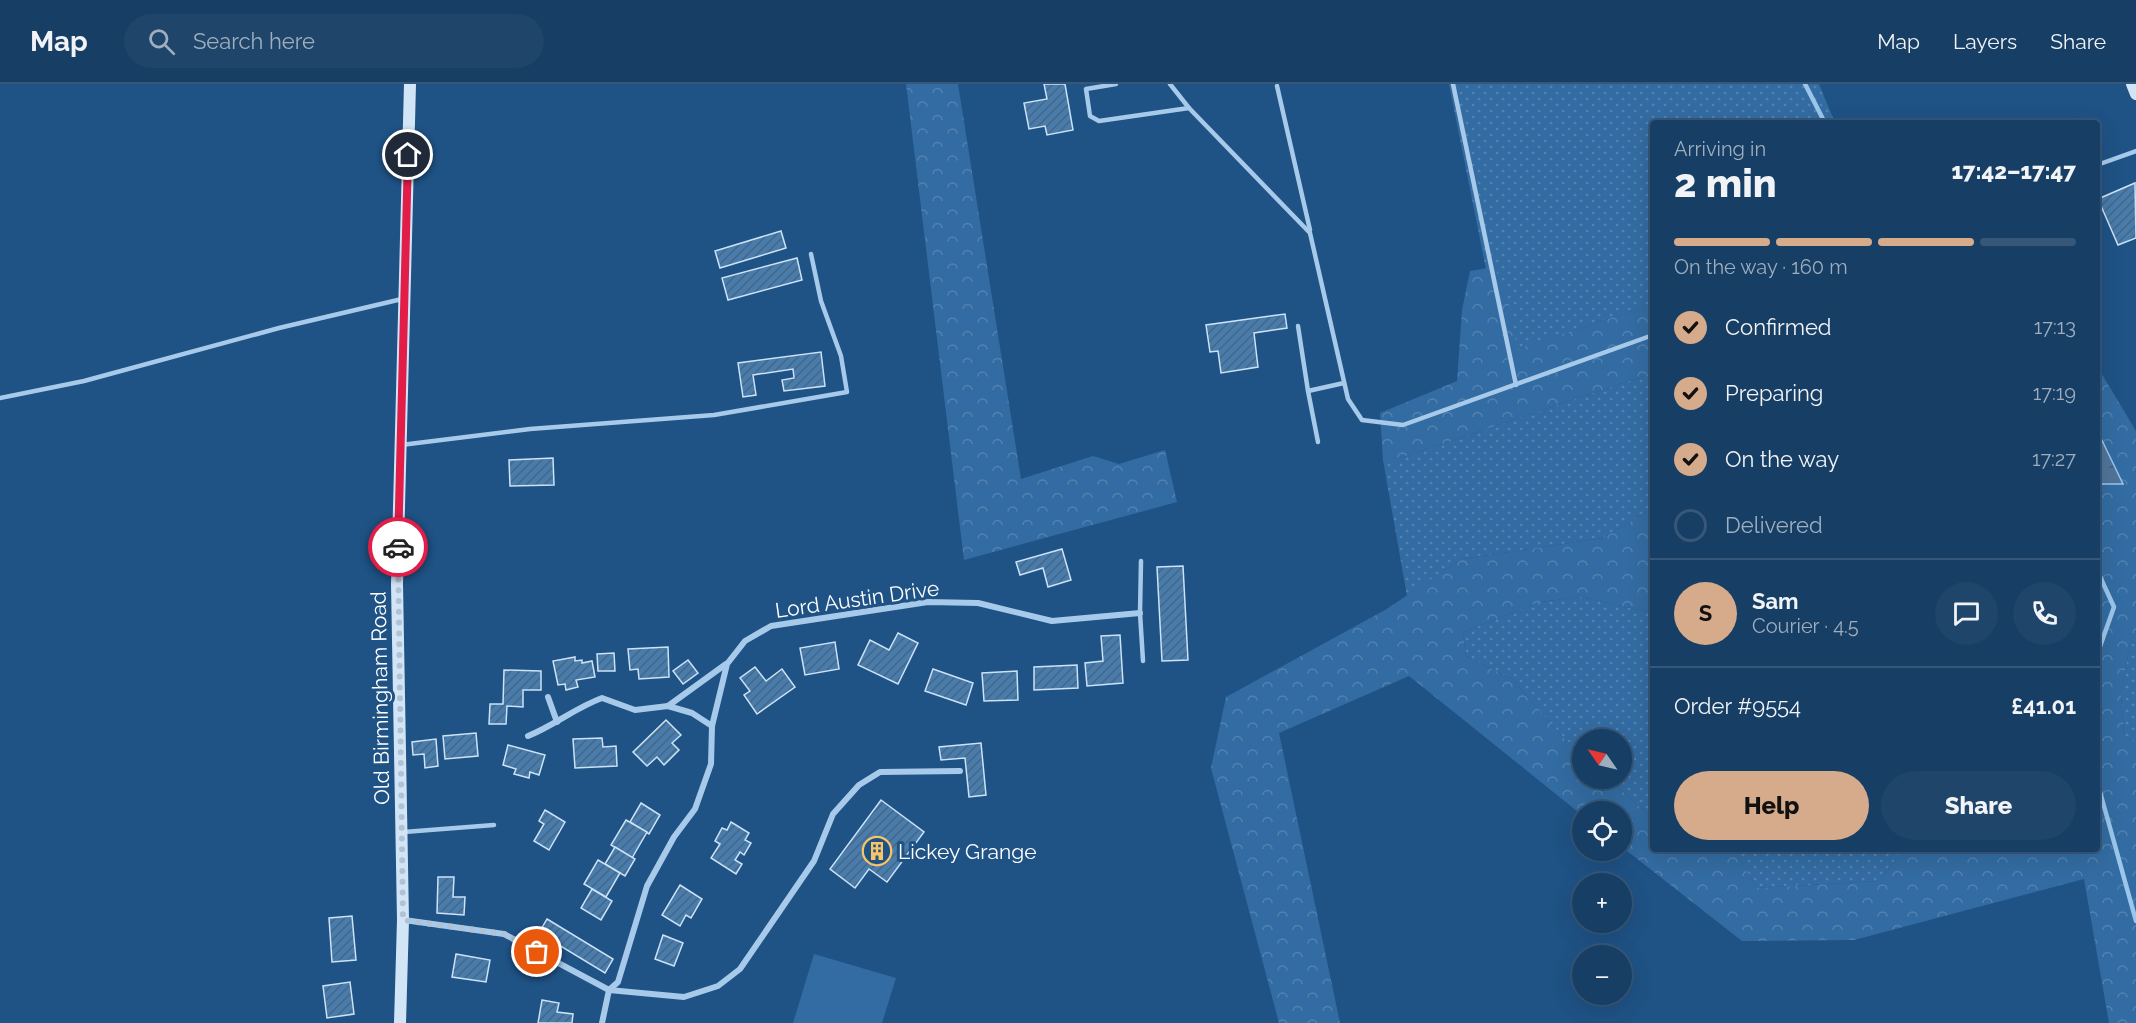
<!DOCTYPE html>
<meta charset="utf-8">
<style>
body{margin:0;font-family:Raleway,sans-serif;background:#20456a;color:#f1f3f6;height:100vh;display:flex;flex-direction:column;font-size:22px;white-space:nowrap}
*{box-sizing:border-box;margin:0}
p{font-size:20px;color:#9eaebf}
.icon{flex:none;width:33px;height:33px;fill:none;stroke:currentColor;stroke-width:2;stroke-linecap:round;stroke-linejoin:round}
.map{position:relative;flex:1;overflow:hidden}
.panel{position:absolute;left:1650px;top:36px;width:450px;height:732px;display:flex;flex-direction:column;background:#173e64;border-radius:6px;box-shadow:0 6px 24px #0002,0 0 0 2px #365778}
.panel>*{flex:none}
.needle{width:39px;rotate:304deg}
.controls{position:absolute;left:1572px;top:645px;display:grid;gap:12px}
.controls a{display:grid;place-items:center;width:60px;height:60px;border-radius:50%;background:#173e64;box-shadow:0 6px 24px #0002,0 0 0 2px #365778;font-size:30px}
.pin{position:absolute;display:grid;place-items:center;width:51px;height:51px;color:#fff;margin:-26px;border:3px solid #fff;border-radius:50%;box-shadow:0 2px 6px #0007}
.courier{position:absolute;display:grid;place-items:center;width:60px;height:60px;margin:-30px;border:4px solid #e11d48;border-radius:50%;background:#fff;color:#222;box-shadow:0 2px 8px #0007}
.headline em{font-style:normal;font-weight:800}
.headline div{display:flex;flex-direction:column-reverse}
.headline{display:flex;align-items:center;justify-content:space-between;height:102px;padding:0 24px}
h1{font-size:39px;font-weight:800;line-height:45px}
.bar{display:grid;grid-template-columns:repeat(4,1fr);gap:9px 6px;align-content:center;height:72px;padding:0 24px}
.bar i{height:8px;border-radius:4px;background:#365778}
.bar .selected{background:#d6ab8b}
.bar p{grid-column:span 4}
.line{display:flex;align-items:center;gap:15px;padding:0 24px;border-top:2px solid #365778}
.line div{flex:1}
.round{display:grid;place-items:center;flex:none;width:63px;height:63px;border-radius:32px;background:#20456a}
ol{padding:0 24px;list-style:none}
li{display:flex;align-items:center;gap:18px;height:66px}
li p{margin-inline-start:auto}
li .icon{padding:6px;border-radius:50%;background:#d6ab8b;color:#111;stroke-width:4}
li:last-child{color:#9eaebf}
li i{width:33px;height:33px;border:3px solid #365778;border-radius:50%}
.button{display:flex;gap:12px;margin-top:auto;padding:12px 24px}
.button a{flex:1;height:69px;border-radius:36px;background:#d6ab8b;color:#111;font-size:24px;font-weight:800;line-height:69px;text-align:center}
.button a+a{background:#20456a;color:#f1f3f6}
header{display:flex;align-items:center;gap:36px;box-sizing:border-box;height:84px;padding:0 30px;background:#173e64;border-bottom:2px solid #365778}
header strong{font-size:28px}
nav{display:flex;gap:33px;margin-inline-start:auto;font-size:21px}
.search{width:420px;height:54px;background:#20456a;display:flex;align-items:center;gap:15px;box-sizing:border-box;padding:0 21px;border-radius:33px;color:#9eaebf;font-size:22px}
.map>svg:first-child{display:block}
</style>
<header>
<strong>Map</strong>
<div class="search"><svg class="icon" aria-label="search" viewBox="0 0 24 24"><circle cx="10" cy="10" r="6"/><path d="M15 15l6 6"/></svg>Search here</div>
<nav><a>Map</a><a>Layers</a><a>Share</a></nav>
</header>
<div class="map">
<svg width="2136" height="939" viewBox="0 0 2136 939">
<defs>
<pattern id="grass-dots" width="8" height="8" patternUnits="userSpaceOnUse" patternTransform="scale(1.5)"><rect width="8" height="8" fill="#336ca2"/><path d="M2 2h.1M6 6h.1" fill="none" stroke="#5282b0" stroke-width="1.8" stroke-linecap="round"/></pattern>
<pattern id="forest-crowns" width="20" height="18" patternUnits="userSpaceOnUse" patternTransform="scale(1.5)"><rect width="20" height="18" fill="#336ca2"/><path d="M2 6a3 3 0 1 1 6 0M12 15a3 3 0 1 1 6 0" fill="none" stroke="#5282b0"/></pattern>
<pattern id="water-ripples" width="26" height="14" patternUnits="userSpaceOnUse" patternTransform="scale(1.5)"><rect width="26" height="14" fill="#507499"/><path d="M2 4q2-2 4 0t4 0M15 11q2-2 4 0t4 0" fill="none" stroke="#4e5e6f"/></pattern>
<pattern id="building-hatch" width="6" height="6" patternUnits="userSpaceOnUse" patternTransform="scale(1.5)"><rect width="6" height="6" fill="#477cad"/><path d="M-1 1l2-2M0 6l6-6M5 7l2-2" fill="none" stroke="#496681"/></pattern>
</defs>
<rect width="100%" height="100%" fill="#1f5285"/>
<g fill="url(#grass-dots)">
<polygon points="1449,0 1819,0 1835,39 1653,39 1653,220 1503,270"/>
<polygon points="1653,289 1653,424 1603,454 1462,475 1407,512 1383,376 1394,376"/>
<polygon points="1581,513 1653,529 1653,735 1609,695 1622,694 1622,656 1582,656 1582,671 1563,653 1512,595 1466,572 1463,548 1540,518"/>
<polygon points="2136,558 2136,657 2124,653 2121,612 2130,559"/>
<polygon points="1734,765 1903,765 1880,797 1757,804"/>
</g>
<g fill="url(#forest-crowns)">
<polygon points="906,0 958,0 1021,395 1093,372 1119,380 1165,366 1177,418 964,476"/>
<polygon points="1494,183 1507,208 1517,265 1653,220 1653,289 1394,376 1383,376 1380,329 1457,297 1462,226 1470,187"/>
<polygon points="2097,282 2136,347 2136,558 2130,559 2121,612 2124,653 2136,657 2136,939 2109,939 2084,795 1854,856 1742,857 1622,763 1622,728 1582,728 1582,731 1409,592 1279,649 1340,939 1279,939 1211,684 1226,613 1385,526 1462,475 1603,454 1653,424 1653,529 1581,513 1540,518 1463,548 1466,572 1512,595 1563,653 1582,671 1582,694 1609,695 1653,735 1653,765 1734,765 1757,804 1880,797 1903,765 2097,765 2097,400 2123,400 2097,346"/>
</g>
<polygon fill="#336ca2" points="814,870 896,894 882,939 793,939"/>
<polygon fill="url(#water-ripples)" stroke="#9ac6eb" stroke-width="1.5" points="2097,346 2123,400 2097,400"/>
<g fill="none" stroke-linecap="round" stroke-linejoin="round">
<g stroke="#9ac6eb" stroke-width="4.5">
<polyline points="1805,0 1825,39"/>
<polyline points="2097,486 2114,523 2097,571"/>
<polyline points="2097,697 2136,837"/>
</g>
</g>
<g fill="url(#building-hatch)" stroke="#cbe2f7" stroke-width="1.5">
<polygon points="1044,0 1065,0 1073,46 1047,51 1045,42 1029,45 1024,19 1047,15"/>
<polygon points="2135,99 2136,154 2118,161 2098,115"/>
<polygon points="781,147 786,164 720,184 715,167"/>
<polygon points="797,174 802,196 728,216 722,194"/>
<polygon points="1285,230 1287,244 1254,249 1258,283 1221,289 1218,267 1210,268 1206,241"/>
<polygon points="821,268 825,302 784,307 782,296 794,294 793,285 753,291 756,311 743,313 738,279"/>
<polygon points="553,374 554,401 510,402 509,376"/>
<polygon points="1062,465 1071,496 1048,503 1043,484 1020,491 1016,478"/>
<polygon points="1183,482 1188,576 1162,577 1157,483"/>
<polygon points="898,549 918,559 898,600 858,581 870,556 889,566"/>
<polygon points="1120,551 1123,599 1087,602 1085,579 1103,577 1101,552"/>
<polygon points="835,558 839,585 805,591 800,564"/>
<polygon points="668,563 669,593 639,595 638,585 630,586 628,565"/>
<polygon points="614,569 615,587 598,587 597,570"/>
<polygon points="575,573 575,577 582,576 582,579 592,577 595,593 576,596 578,603 566,606 565,600 558,601 553,577"/>
<polygon points="688,576 698,589 683,600 673,587"/>
<polygon points="1077,581 1078,604 1034,606 1034,583"/>
<polygon points="755,583 766,597 782,585 795,603 757,630 744,611 750,607 740,594"/>
<polygon points="933,585 973,599 966,621 925,607"/>
<polygon points="504,586 541,587 541,606 523,606 523,623 507,622 506,640 489,640 490,620 503,620"/>
<polygon points="1017,587 1018,616 984,617 982,589"/>
<polygon points="666,636 681,651 672,659 679,666 664,681 657,673 647,682 633,668"/>
<polygon points="476,649 478,672 445,675 443,652"/>
<polygon points="602,654 603,663 616,662 617,682 575,684 573,655"/>
<polygon points="436,655 438,682 425,684 424,670 413,671 412,658"/>
<polygon points="981,659 986,711 969,713 965,674 941,676 939,663"/>
<polygon points="508,661 545,671 539,691 530,688 529,694 514,690 516,685 503,681"/>
<polygon points="881,716 924,748 887,798 869,785 855,804 830,785"/>
<polygon points="641,719 660,731 649,750 630,738"/>
<polygon points="545,726 565,738 549,766 534,757 544,740 539,737"/>
<polygon points="626,736 647,748 632,774 611,761"/>
<polygon points="731,738 749,749 745,756 751,759 744,771 740,768 735,776 742,780 736,790 711,774 720,760 715,757 722,744 727,746"/>
<polygon points="615,763 635,775 625,792 605,780"/>
<polygon points="598,776 620,789 606,813 584,800"/>
<polygon points="438,793 454,793 453,813 465,813 464,831 437,829"/>
<polygon points="680,801 702,815 691,834 686,831 680,842 662,831"/>
<polygon points="592,805 612,817 601,836 581,824"/>
<polygon points="352,832 356,876 332,878 329,834"/>
<polygon points="547,835 613,875 605,889 539,849"/>
<polygon points="663,851 683,859 674,882 655,875"/>
<polygon points="456,870 490,876 486,898 452,893"/>
<polygon points="350,898 354,930 327,934 323,902"/>
<polygon points="542,916 559,919 557,928 573,930 572,939 538,939"/>
</g>
<g fill="none" stroke-linecap="round" stroke-linejoin="round">
<g stroke="#a7caea" stroke-width="4.5">
<polyline points="1116,0 1086,5 1090,32 1099,37 1189,24"/>
<polyline points="1170,0 1189,24 1310,149 1348,315 1362,336 1403,341 1653,251"/>
<polyline points="1453,0 1516,301"/>
<polyline points="1277,2 1310,146"/>
<polyline points="2097,81 2136,67"/>
<polyline points="1298,242 1308,307 1344,299"/>
<polyline points="1308,307 1318,358"/>
<polyline points="0,314 84,297 279,244 402,215"/>
<polyline points="401,361 530,345 714,331 847,308 841,272 821,217 811,170"/>
<polyline points="1141,477 1140,529 1143,577"/>
<polyline points="404,748 494,741"/>
</g>
<g stroke="#a7caea" stroke-width="6">
<polyline points="548,613 557,638"/>
<polyline points="668,622 726,580"/>
<path d="M528 652C555 641 575 624 602 614L635 626 668 622 692 629 712 642"/>
<polyline points="404,836 504,850 609,906 684,913 718,902 740,885 814,777 833,730 859,701 880,688 960,687"/>
<polyline points="602,939 609,906 618,898 647,802 674,753 695,725 711,680 712,642 727,580 745,557 771,542 928,518 978,519 1052,537 1140,529"/>
</g>
<g stroke="#d2e5f7" stroke-width="12">
<polyline points="2132,0 2136,10"/>
<polyline points="400,939 403,836 397,500 410,0"/>
</g>
</g>
<g fill="none" stroke-linecap="round" stroke-linejoin="round">
<polyline stroke="#b1c2d4" stroke-width="6" stroke-dasharray="0 10.8" points="398,463 403,836 504,850 537,868"/>
<polyline stroke="#e11d48" stroke-width="8" points="398,463 408,71"/>
</g>
<defs>
<g id="building-ring" transform="scale(1.5)"><circle r="9.5" fill="#1f5285" stroke="#f8c467" stroke-width="1.5"/><path d="M-4-6H4V6H1V3H-1V6H-4ZM-2.5-4.3h1.7v1.8h-1.7ZM.8-4.3h1.7v1.8H.8ZM-2.5-1h1.7V.8h-1.7ZM.8-1h1.7V.8H.8Z" fill="#f8c467"/></g>
</defs>
<g fill-rule="evenodd">
<use href="#building-ring" x="877" y="767"/>
</g>
<g text-anchor="middle" dominant-baseline="central" stroke-width="6" stroke-linejoin="round" paint-order="stroke">
<g font-size="21" fill="#fff" stroke="#1f5285">
<text transform="translate(857 515) rotate(-8)">Lord Austin Drive</text>
<text transform="translate(380 614) rotate(-91)">Old Birmingham Road</text>
</g>
<g font-size="21" fill="#fff" stroke="#1f5285" text-anchor="start">
<text x="898" y="767">Lickey Grange</text>
</g>
</g>
</svg>
<div class="controls">
<a><svg class="needle" viewBox="-14 -14 28 28"><path d="M0-13l5 13h-10z" fill="#e53935"/><path d="M0 13l5-13h-10z" fill="#9eaebf"/></svg></a>
<a><svg class="icon" aria-label="locate" viewBox="0 0 24 24"><circle cx="12" cy="12" r="6"/><path d="M12 2v4M12 18v4M2 12h4M18 12h4"/></svg></a>
<a>+</a>
<a>−</a>
</div>
<div class="pin" style="left:537px;top:868px;background:#ea580c"><svg class="icon" aria-label="bag" viewBox="0 0 24 24"><path d="M5 8h14l-1 12H6zM9 8a3 3 0 0 1 6 0"/></svg></div>
<div class="pin" style="left:408px;top:71px;background:#1f2937"><svg class="icon" aria-label="home" viewBox="0 0 24 24"><path d="M3 11l9-7 9 7M6 9v11h12V9"/></svg></div>
<div class="courier" style="left:398px;top:463px"><svg class="icon" aria-label="car" viewBox="0 0 24 24"><path d="M5 17H2v-5l4-1 3-4h7l3 4 3 1v5h-3M9 17h6M6 11h13"/><circle cx="7" cy="17" r="2"/><circle cx="17" cy="17" r="2"/></svg></div>
<section class="panel">
<div class="headline"><div><h1>2 min</h1><p>Arriving in</p></div><em>17:42–17:47</em></div>
<div class="bar"><i class="selected"></i><i class="selected"></i><i class="selected"></i><i></i><p>On the way · 160 m</p></div>
<ol>
<li><svg class="icon" aria-label="check" viewBox="0 0 24 24"><path d="M5 12l5 5 9-10"/></svg>Confirmed<p>17:13</p></li>
<li><svg class="icon" aria-label="check" viewBox="0 0 24 24"><path d="M5 12l5 5 9-10"/></svg>Preparing<p>17:19</p></li>
<li><svg class="icon" aria-label="check" viewBox="0 0 24 24"><path d="M5 12l5 5 9-10"/></svg>On the way<p>17:27</p></li>
<li><i></i>Delivered</li>
</ol>
<div class="line" style="height:108px"><b class="round" style="background:#d6ab8b;color:#111">S</b><div><b>Sam</b><p>Courier · 4.5</p></div><a class="round"><svg class="icon" aria-label="chat" viewBox="0 0 24 24"><path d="M4 5h16v11H9l-5 4z"/></svg></a><a class="round"><svg class="icon" aria-label="phone" viewBox="0 0 24 24"><path d="M5 4h4l2 5-3 2q2 4 5 5l2-3 5 2v4C11 20 4 13 5 4z"/></svg></a></div>
<div class="line" style="height:78px"><div>Order #9554</div><b>£41.01</b></div>
<div class="button"><a>Help</a><a>Share</a></div>
</section>
</div>
